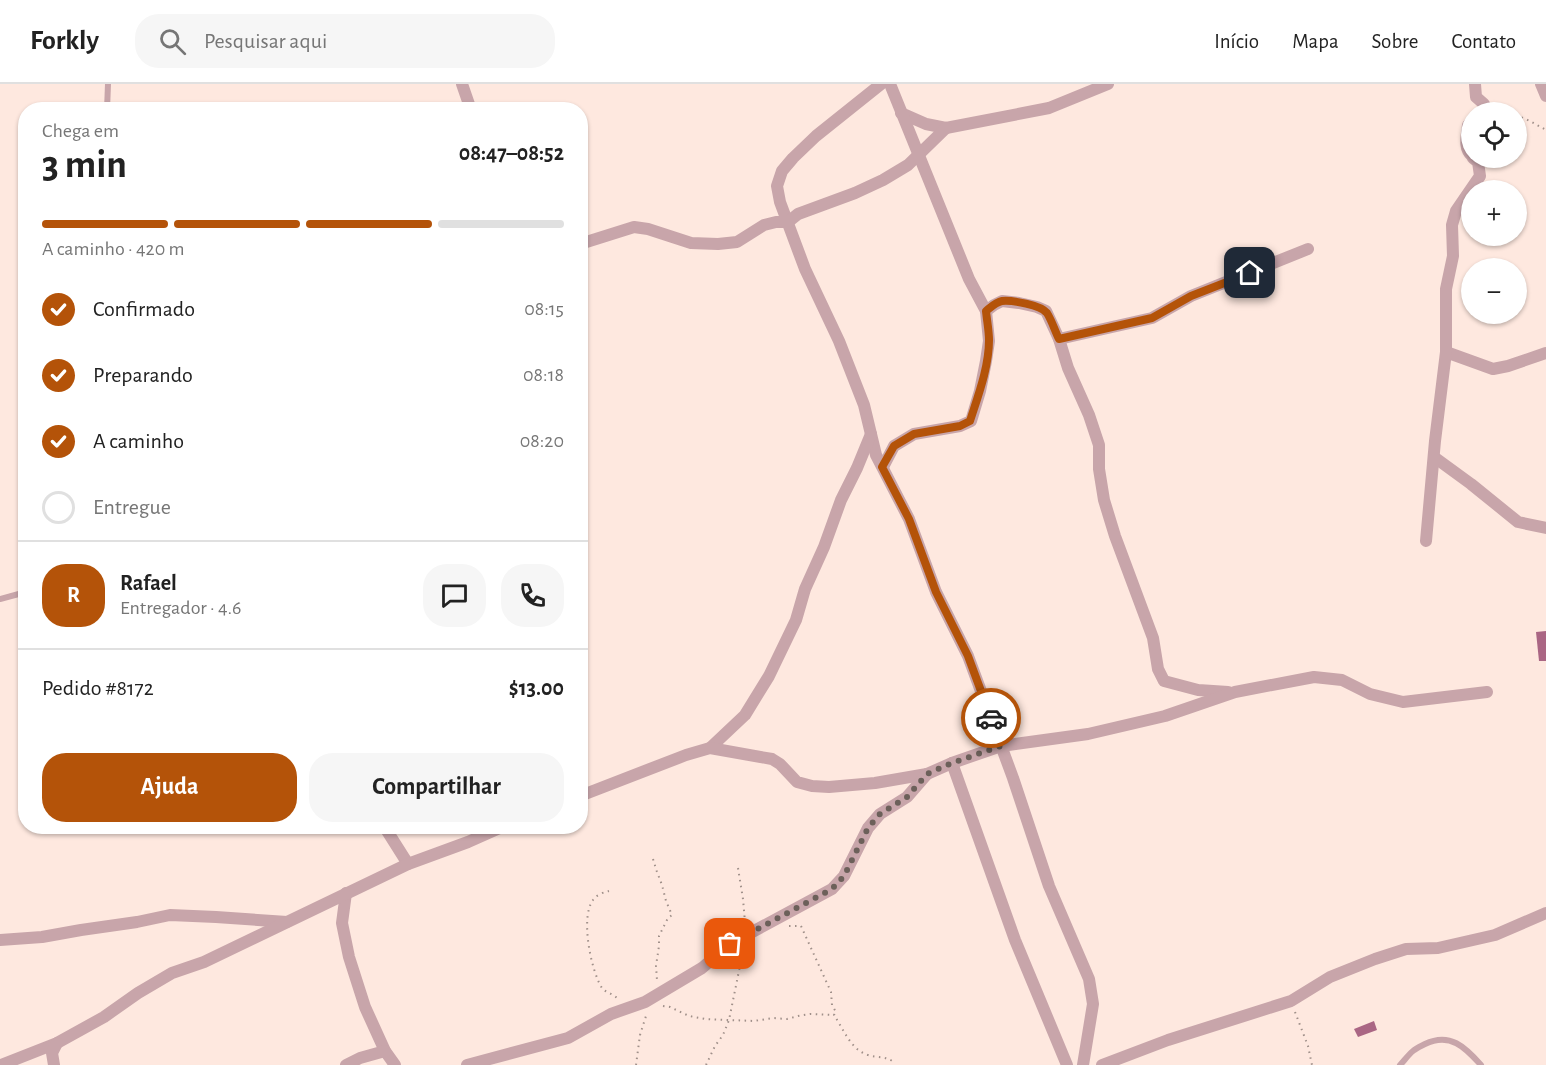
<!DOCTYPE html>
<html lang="pt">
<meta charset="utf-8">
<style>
body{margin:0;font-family:"Alegreya Sans",sans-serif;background:#f6f6f6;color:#222;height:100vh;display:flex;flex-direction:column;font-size:22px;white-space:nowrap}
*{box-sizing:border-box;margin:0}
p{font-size:20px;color:#767676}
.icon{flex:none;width:33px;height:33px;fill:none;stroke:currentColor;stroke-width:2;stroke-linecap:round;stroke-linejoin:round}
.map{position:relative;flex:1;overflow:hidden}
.side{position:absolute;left:18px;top:18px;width:570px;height:732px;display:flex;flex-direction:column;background:#fff;border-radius:24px;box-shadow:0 2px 4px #0004}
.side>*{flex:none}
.controls{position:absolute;left:1461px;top:18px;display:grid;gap:12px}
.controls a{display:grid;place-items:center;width:66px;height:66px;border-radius:50%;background:#fff;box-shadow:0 2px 4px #0004;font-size:30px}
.pin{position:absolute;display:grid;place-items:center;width:51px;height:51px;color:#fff;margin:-26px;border-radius:12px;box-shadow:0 3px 9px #0006}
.courier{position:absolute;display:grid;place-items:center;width:60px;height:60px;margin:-30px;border:4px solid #b45309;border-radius:50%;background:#fff;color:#222;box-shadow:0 2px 8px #0007}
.headline em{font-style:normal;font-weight:700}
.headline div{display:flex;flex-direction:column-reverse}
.headline{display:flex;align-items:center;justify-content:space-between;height:102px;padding:0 24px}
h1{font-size:39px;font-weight:700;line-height:45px}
.bar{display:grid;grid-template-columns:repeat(4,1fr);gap:9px 6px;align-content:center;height:72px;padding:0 24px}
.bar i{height:8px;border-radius:4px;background:#e0e0e0}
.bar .selected{background:#b45309}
.bar p{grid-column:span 4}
.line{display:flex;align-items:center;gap:15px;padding:0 24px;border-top:2px solid #e0e0e0}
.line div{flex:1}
.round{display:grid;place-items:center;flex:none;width:63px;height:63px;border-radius:24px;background:#f6f6f6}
ol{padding:0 24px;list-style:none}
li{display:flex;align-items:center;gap:18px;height:66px}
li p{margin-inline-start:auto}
li .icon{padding:6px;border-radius:50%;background:#b45309;color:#fff;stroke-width:4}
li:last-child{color:#767676}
li i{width:33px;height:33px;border:3px solid #e0e0e0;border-radius:50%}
.primary-button{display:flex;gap:12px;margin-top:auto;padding:12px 24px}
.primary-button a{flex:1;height:69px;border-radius:24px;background:#b45309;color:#fff;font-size:24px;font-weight:700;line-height:69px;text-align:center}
.primary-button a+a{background:#f6f6f6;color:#222}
header{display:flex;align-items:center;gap:36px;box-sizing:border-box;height:84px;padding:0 30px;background:#fff;border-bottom:2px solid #e0e0e0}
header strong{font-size:28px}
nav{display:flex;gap:33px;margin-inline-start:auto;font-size:21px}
.search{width:420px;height:54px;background:#f6f6f6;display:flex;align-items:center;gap:15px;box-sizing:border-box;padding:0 21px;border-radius:24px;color:#767676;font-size:22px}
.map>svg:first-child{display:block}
</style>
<header>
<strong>Forkly</strong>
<div class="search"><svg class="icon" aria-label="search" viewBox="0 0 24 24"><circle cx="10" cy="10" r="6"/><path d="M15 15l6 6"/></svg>Pesquisar aqui</div>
<nav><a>Início</a><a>Mapa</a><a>Sobre</a><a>Contato</a></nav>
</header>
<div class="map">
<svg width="1546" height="981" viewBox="0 0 1546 981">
<rect width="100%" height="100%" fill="#fee8df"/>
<g fill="#aa6684">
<polygon points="1546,547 1546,577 1539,577 1536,548"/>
<polygon points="1374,937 1377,946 1358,953 1354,945"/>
</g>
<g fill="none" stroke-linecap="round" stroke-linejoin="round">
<g stroke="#a0908a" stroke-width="2" stroke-dasharray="1.5 4.5" stroke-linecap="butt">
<polyline points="1496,23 1510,28"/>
<polyline points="1516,31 1530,37 1546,46"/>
<polyline points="653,775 657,788 662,801 666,817 672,831 668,834 659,852 659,862 656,882 657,896"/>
<polyline points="738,784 743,815 745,838"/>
<path d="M609 807C604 808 596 811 593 816 580 833 591 887 602 904 605 908 613 910 617 914"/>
<path d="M789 842H801L831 908 832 921 836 928 834 931C844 946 851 966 868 971 877 974 885 972 892 977"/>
<polyline points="663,922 670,923 689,932 705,935 754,937 773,934 787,935 798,932 810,930 834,931"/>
<polyline points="1295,928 1308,962 1312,981"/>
<polyline points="636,981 640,951 646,932"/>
<polyline points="706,981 715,962 723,951 729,936 743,867"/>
</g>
<g stroke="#c8a5aa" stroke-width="6">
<polyline points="107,26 108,0"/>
<polyline points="0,515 26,508"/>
<path d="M1400 981C1404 977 1408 971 1413 967 1416 964 1421 962 1425 960 1450 948 1465 963 1481 981"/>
</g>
<g stroke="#c8a5aa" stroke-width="12">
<polyline points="462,0 471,26"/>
<polyline points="881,0 816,52 793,74 782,87 777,102 780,118 805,185 839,257 864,321 876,371 909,435 936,508 968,572 1013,694 1049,802 1089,895 1093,920 1083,981"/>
<polyline points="1475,0 1476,13 1484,20 1485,28"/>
<polyline points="1541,0 1546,12"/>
<polyline points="901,29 926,40 946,44 1049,24 1108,0"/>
<path d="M1472 39 1468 41C1467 52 1463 64 1472 72"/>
<polyline points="580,160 634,143 648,145 691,159 718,160 737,158 764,141 776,138 788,138 798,130 855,109 883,96 908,81 946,44"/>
<polyline points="986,227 994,221 1002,217 1019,219 1037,223 1046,227 1059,255 1068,284 1089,331 1099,361 1099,385 1104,416 1115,452 1153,554 1158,585 1164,597 1198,606 1228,608"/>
<polyline points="1059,255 1152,234 1191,212 1308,165"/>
<polyline points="1446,268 1493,285 1508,282 1546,269"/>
<polyline points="1434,373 1471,400 1518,438 1546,444"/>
<polyline points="883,383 894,362 914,350 960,342 971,337 980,307 986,277 989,257 986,227 969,195 890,0"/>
<polyline points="1426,457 1435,357 1446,268 1446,205 1453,172 1452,141 1456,127 1480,92 1478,78 1473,74"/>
<polyline points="710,664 745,631 769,592 796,536 805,505 824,463 841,416 857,384 871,350"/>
<polyline points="952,679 1015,856 1067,981"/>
<polyline points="580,712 686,671 710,664 772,675 780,680 797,698 812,702 829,703 875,699 927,690 952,679 1001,662 1088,650 1165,632 1235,608 1314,593 1342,596 1370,610 1403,618 1487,608"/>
<polyline points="384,742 408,780"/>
<polyline points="346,809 342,839 349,873 365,923 385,967 395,981"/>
<polyline points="0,856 42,853 81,846 137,838 170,831 216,833 287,838"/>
<polyline points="1,981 57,959 104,933 138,909 172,889 204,878 408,780 468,758 504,742"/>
<polyline points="54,981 52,969 57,959"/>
<polyline points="346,981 360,974 385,967"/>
<polyline points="467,981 568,954 611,930 645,918 702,884 730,860 832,805 844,792 868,744 880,730 907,713 927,690"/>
<polyline points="1102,981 1168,956 1291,917 1330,893 1375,875 1406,865 1438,864 1495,851 1546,829"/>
</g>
</g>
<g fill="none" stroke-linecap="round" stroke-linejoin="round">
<polyline stroke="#6c605a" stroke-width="6" stroke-dasharray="0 10.8" points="730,860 832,805 844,792 868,744 880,730 907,713 927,690 952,679 1001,662 991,634"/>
<path stroke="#b45309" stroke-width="8" d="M991 634 968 572 936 508 909 435 882 383 894 362 914 350 960 342 970 337C978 312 989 283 989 256 989 247 987 237 986 227 991 223 996 218 1002 217 1012 216 1041 221 1047 229 1052 237 1055 247 1059 255L1152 234 1191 212 1250 189"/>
</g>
</svg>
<div class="controls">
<a><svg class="icon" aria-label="locate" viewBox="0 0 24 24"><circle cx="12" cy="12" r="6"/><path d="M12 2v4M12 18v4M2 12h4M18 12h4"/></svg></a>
<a>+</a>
<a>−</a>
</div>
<div class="pin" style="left:730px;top:860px;background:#ea580c"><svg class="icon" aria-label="bag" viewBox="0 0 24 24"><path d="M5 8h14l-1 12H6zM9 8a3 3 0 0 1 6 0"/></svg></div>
<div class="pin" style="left:1250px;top:189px;background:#1f2937"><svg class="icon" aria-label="home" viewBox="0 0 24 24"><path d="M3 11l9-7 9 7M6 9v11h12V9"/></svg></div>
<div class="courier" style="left:991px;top:634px"><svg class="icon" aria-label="car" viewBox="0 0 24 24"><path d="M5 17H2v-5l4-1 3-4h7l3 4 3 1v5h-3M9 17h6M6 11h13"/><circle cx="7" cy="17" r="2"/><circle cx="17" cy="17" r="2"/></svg></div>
<section class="side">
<div class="headline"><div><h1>3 min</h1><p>Chega em</p></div><em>08:47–08:52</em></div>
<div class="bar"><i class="selected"></i><i class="selected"></i><i class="selected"></i><i></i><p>A caminho · 420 m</p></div>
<ol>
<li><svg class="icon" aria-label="check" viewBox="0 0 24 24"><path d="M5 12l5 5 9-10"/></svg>Confirmado<p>08:15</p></li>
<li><svg class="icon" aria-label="check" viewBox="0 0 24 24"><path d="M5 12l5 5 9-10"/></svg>Preparando<p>08:18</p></li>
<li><svg class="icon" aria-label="check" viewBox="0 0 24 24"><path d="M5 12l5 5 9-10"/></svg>A caminho<p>08:20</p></li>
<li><i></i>Entregue</li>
</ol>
<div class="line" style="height:108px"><b class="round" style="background:#b45309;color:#fff">R</b><div><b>Rafael</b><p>Entregador · 4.6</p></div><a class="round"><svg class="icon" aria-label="chat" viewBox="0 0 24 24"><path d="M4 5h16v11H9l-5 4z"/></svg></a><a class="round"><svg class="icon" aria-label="phone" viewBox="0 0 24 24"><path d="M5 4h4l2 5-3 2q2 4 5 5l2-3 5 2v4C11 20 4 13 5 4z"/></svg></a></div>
<div class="line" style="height:78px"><div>Pedido #8172</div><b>$13.00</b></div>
<div class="primary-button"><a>Ajuda</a><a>Compartilhar</a></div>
</section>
</div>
